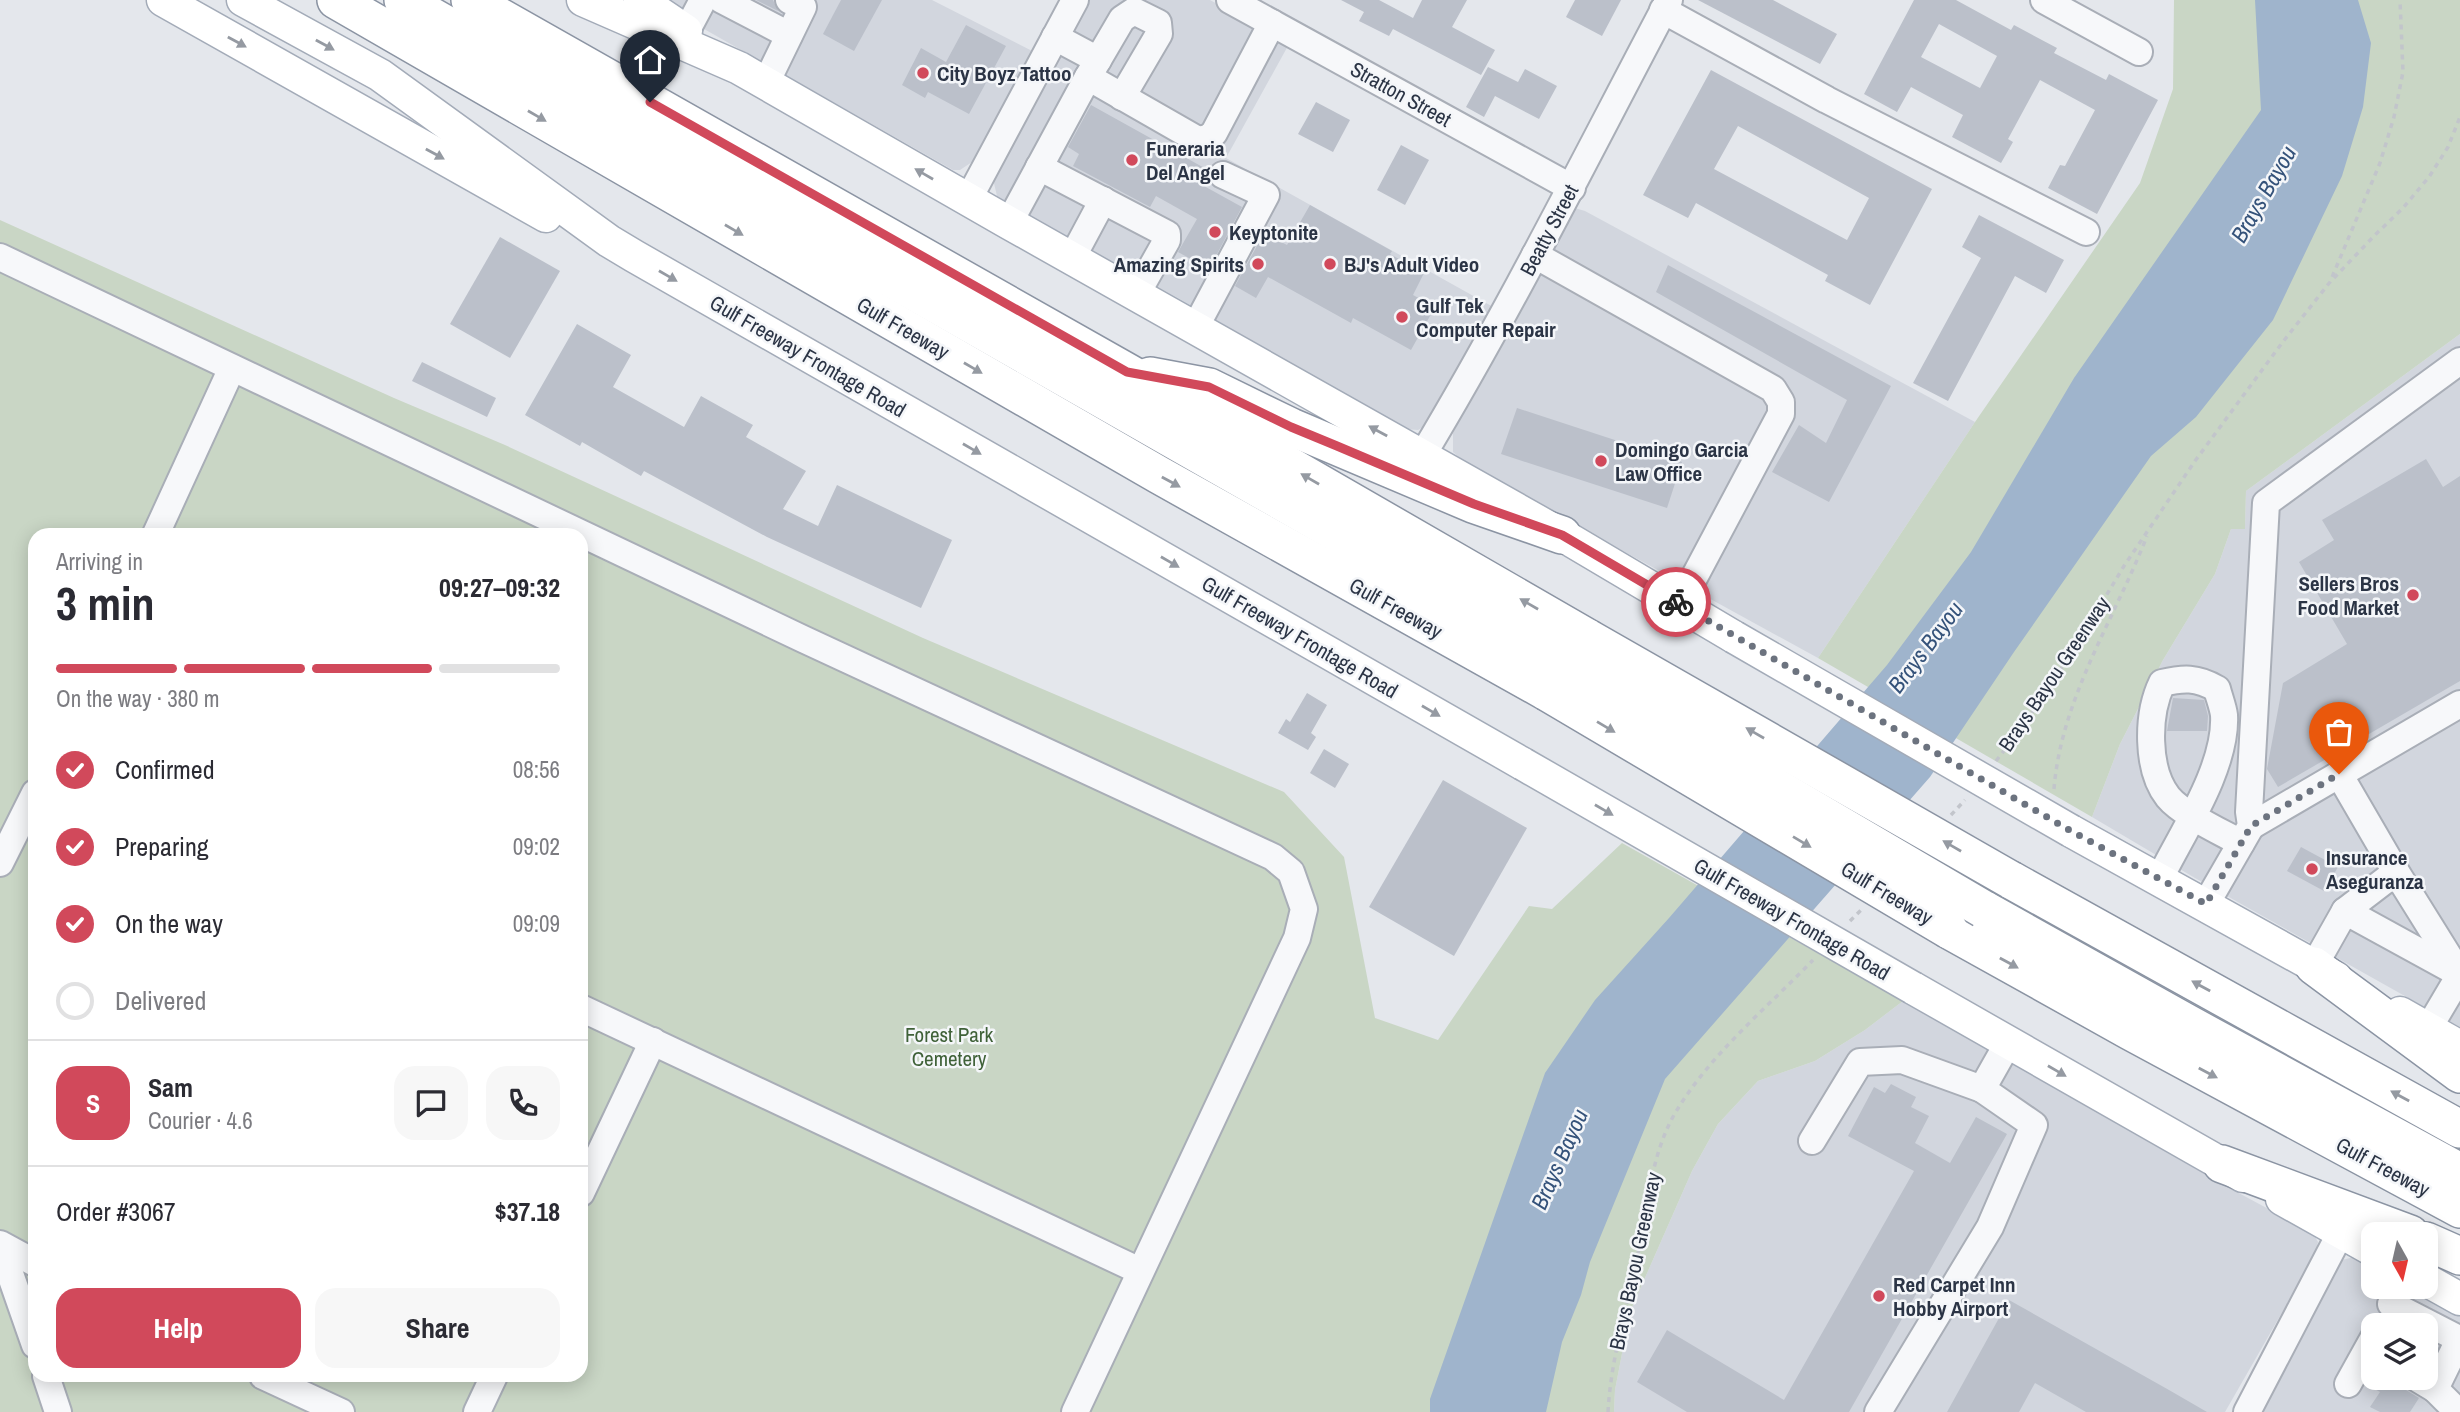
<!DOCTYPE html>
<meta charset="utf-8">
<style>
body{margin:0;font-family:"Archivo Narrow",sans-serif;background:#f7f7f7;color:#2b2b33;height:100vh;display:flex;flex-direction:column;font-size:26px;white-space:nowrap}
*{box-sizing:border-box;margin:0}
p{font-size:23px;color:#7c7c81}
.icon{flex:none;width:38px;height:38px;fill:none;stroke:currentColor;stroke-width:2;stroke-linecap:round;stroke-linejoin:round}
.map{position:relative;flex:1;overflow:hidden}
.drawer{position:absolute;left:28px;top:528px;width:560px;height:854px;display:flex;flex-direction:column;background:#fff;border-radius:21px;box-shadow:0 4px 18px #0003}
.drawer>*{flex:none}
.needle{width:46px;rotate:172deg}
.tools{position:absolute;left:2361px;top:1222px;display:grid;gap:14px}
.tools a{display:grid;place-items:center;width:77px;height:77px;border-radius:14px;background:#fff;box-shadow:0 4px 18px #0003;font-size:35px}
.pin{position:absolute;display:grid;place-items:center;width:60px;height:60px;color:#fff;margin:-72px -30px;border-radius:50% 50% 50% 0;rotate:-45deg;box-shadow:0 0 7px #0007}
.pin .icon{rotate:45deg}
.courier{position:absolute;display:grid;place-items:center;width:70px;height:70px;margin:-35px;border:5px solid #d1495b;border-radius:50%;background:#fff;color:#222;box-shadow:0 2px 9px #0007}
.summary em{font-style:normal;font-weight:800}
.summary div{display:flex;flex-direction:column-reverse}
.summary{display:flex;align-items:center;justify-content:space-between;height:119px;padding:0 28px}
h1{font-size:46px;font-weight:800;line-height:52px}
.bar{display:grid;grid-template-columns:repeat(4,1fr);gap:10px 7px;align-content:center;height:84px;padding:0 28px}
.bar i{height:9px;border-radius:5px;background:#e1e1e2}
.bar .active{background:#d1495b}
.bar p{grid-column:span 4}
.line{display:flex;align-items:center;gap:18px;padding:0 28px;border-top:2px solid #e1e1e2}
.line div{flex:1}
.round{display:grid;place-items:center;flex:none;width:74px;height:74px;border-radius:21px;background:#f7f7f7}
ol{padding:0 28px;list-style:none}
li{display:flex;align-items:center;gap:21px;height:77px}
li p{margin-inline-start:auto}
li .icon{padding:7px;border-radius:50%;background:#d1495b;color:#fff;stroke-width:4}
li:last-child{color:#7c7c81}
li i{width:38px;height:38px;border:4px solid #e1e1e2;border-radius:50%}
.action{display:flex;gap:14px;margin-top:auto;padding:14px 28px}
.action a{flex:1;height:80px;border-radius:21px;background:#d1495b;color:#fff;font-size:28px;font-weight:800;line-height:80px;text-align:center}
.action a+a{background:#f7f7f7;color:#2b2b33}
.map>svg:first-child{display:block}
</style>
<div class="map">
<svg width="2460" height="1412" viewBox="0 0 2460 1412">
<rect width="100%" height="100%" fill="#e4e7ec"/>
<g fill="#d2d6de" fill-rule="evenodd">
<polygon points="653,0 932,0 1038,54 975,160 960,170 953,170"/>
<polygon points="1082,0 1210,0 1289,44 1226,158 1495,308 1425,426 1418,430 1405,429 1178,298 1008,205 997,196 993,179"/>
<polygon points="1571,207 1585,211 1975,422 1818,658 1554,513 1462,460 1453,452 1453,433 1493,354"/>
<polygon points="2460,334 2460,1027 2195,878 2092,817 2120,744 2163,660 2215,574 2231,529 2245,528 2246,491"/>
<polygon points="1903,1001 2222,1184 2313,1233 2318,1242 2315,1255 2225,1412 1614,1412 1615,1390 1630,1312 1692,1171 1718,1124 1758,1081 1815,1061 1865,1030"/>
<path d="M2354 1257 2373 1267V1286H2407L2460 1316V1412H2257L2338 1261ZM2373 1325H2426V1377H2373Z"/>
</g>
<g fill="#c9d6c5" fill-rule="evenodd">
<polygon points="2174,0 2460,0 2460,334 2246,491 2245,529 2231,529 2215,574 2163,660 2120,744 2092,817 1818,658 1975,422 2140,183 2173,89"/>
<path d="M0 220 394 398 505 445 923 638 1284 792 1344 857 1375 1018 1438 1040 1529 906 1552 909 1622 843 1903 1001 1865 1030 1815 1061 1758 1081 1718 1124 1692 1171 1630 1312 1615 1390 1614 1412H0ZM35 536H581V1376H35Z"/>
</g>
<polygon fill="#9fb4cc" points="2255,0 2358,0 2371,43 2363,107 2342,176 2273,320 2196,417 2151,456 2014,652 1930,777 1665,1079 1590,1262 1581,1295 1562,1342 1546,1412 1430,1412 1430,1399 1545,1073 1595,1000 1669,918 1887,665 1971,552 2074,378 2261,110"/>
<g fill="#bbc0ca" fill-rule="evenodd">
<polygon points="756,0 773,0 778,11"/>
<polygon points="841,0 882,0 854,51 823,34"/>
<polygon points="1341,0 1379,0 1413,18 1422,0 1467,0 1452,27 1495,50 1481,75 1393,29 1389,36 1359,21 1364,12"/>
<polygon points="1575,0 1621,0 1602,36 1566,17"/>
<polygon points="1698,0 1773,0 1837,34 1820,64"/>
<path d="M1914 0H1956L2011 30 2014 25 2057 48 2054 53 2106 80 2109 74 2158 100 2097 214 2048 188 2060 165 2065 166 2095 110 2040 80 2008 139 2013 142 2001 163 1952 137 1963 115 1911 87 1897 112 1864 94ZM1939 24 1997 56 1980 88 1921 57Z"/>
<polygon points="966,25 1006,46 969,114 928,92 925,98 902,85 921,48 946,62"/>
<polygon points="1488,67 1518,82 1525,69 1557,86 1539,119 1495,96 1484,117 1466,107"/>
<path d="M1711 70 1932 189 1870 305 1825 281 1828 275 1696 203 1688 218 1643 195ZM1738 126 1869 198 1847 240 1714 169Z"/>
<polygon points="1316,102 1350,120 1333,152 1298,134"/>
<polygon points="1091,105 1208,170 1208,179 1204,186 1242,207 1209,269 1178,252 1197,219 1156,196 1150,207 1073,166 1079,154 1068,147"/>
<polygon points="1401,145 1429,160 1405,205 1377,190"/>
<polygon points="1310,205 1392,251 1390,254 1424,273 1413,295 1435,307 1411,350 1353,318 1351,323 1268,277 1256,298 1235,286 1264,233 1287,245"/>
<polygon points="1979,215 2064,260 2046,293 2015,276 1948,401 1913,383 1981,258 1962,247"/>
<polygon points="500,237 560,271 510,358 450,324"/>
<polygon points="1668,265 1891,386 1829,502 1772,472 1799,425 1826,443 1847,400 1656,292"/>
<polygon points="577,324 631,355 613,387 684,427 701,396 753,425 746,437 806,471 783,509 818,526 837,485 952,540 921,608 767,537 644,471 641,476 582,442 580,446 525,415"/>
<polygon points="422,362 496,398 487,417 412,381"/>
<polygon points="1517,408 1682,462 1667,508 1501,454"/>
<polygon points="2426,459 2443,487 2460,476 2460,681 2278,787 2267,769 2283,683 2347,644 2299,562 2334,540 2322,520"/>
<polygon points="1307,693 1327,705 1311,733 1316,737 1308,750 1278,733 1286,719 1290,722"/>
<polygon points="2173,698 2204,700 2208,716 2207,731 2167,731"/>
<polygon points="1324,749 1349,764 1335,788 1310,773"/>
<polygon points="1443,780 1527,828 1454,956 1369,907"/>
<polygon points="2301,847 2338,867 2324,891 2287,871"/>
<polygon points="1891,1084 1916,1097 1911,1107 1929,1116 1915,1143 1950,1163 1976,1117 2007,1134 1849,1412 1687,1412 1637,1382 1667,1330 1784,1400 1914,1171 1848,1136 1874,1087 1885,1093"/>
<polygon points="2009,1300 2169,1390 2207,1412 2086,1412 2035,1383 2019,1412 1947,1412"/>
<polygon points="2426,1339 2438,1346 2428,1367 2426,1365"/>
<polygon points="2370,1377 2395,1377 2400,1380 2406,1390 2419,1398 2410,1412 2380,1412 2370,1407 2380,1392 2366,1384"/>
</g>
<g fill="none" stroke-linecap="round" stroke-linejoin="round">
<polyline stroke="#bfc3cb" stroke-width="26" stroke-dasharray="26 13" stroke-linecap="butt" points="2426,1355 2434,1359"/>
<g stroke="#a9aeb7" stroke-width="30">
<g id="minor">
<polyline points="722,0 789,35"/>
<polyline points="1230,0 1572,188"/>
<polyline points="2044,0 2139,52"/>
<polyline points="1663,10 1827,100 2086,232"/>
<polyline points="686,32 703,0"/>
<polyline points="1055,37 1098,60"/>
<polyline points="1088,77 1198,140 1208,138 1214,133 1272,23"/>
<polyline points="766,83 803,7 789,0"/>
<polyline points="1039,167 1167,234 1167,240 1136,295"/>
<polyline points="968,200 1075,0"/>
<polyline points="1009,223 1088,77 1122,19 1134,11 1158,23 1159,34 1122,97"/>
<polyline points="1535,255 1773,389 1781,402 1781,414 1680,604"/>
<polyline points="0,257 803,639 1273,857 1291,872 1304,909 1297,938 1075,1412"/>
<polyline points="1072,258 1103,200"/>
<polyline points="1195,328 1266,195 1223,175"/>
<path d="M1422 456C1511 308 1588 153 1669 0"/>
<polyline points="155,536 232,368"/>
<polyline points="2339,774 2396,872"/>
<polyline points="2251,826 2460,704"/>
<polyline points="0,863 35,793"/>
<path d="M2160 878C2182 833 2227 767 2224 715 2223 707 2219 697 2217 689 2197 677 2183 678 2162 683 2147 714 2146 769 2168 797 2182 814 2221 832 2241 843"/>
<polyline points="2206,904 2251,826 2249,812 2266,503 2460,361"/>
<polyline points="2345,911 2396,872 2459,973"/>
<polyline points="2314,966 2345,911 2460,974"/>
<polyline points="581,1008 1140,1271"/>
<polyline points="2428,1029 2460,975"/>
<polyline points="1812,1141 1860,1062 1902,1060 1982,1089"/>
<polyline points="581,1193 653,1041"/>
<polyline points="0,1244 35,1263"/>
<polyline points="0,1245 35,1345"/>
<polyline points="2391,1304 2459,1339"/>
<polyline points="46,1376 58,1412"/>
<polyline points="263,1376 341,1412"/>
<polyline points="2415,1377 2435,1389 2460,1338"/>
<polyline points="2348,1384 2373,1339"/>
<polyline points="2435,1389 2458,1412"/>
<polyline points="477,1412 494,1376"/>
<polyline points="1878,1412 1990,1227 2034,1125 1982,1089 2008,1043"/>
<polyline points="2247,1412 2341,1232"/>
</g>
</g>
<g stroke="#a3abb8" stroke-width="35">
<g id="major">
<polyline points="163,0 546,216"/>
<polyline points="243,0 380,75 609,241 634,256 1523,764"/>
<polyline points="583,0 739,68 1009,223 1562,535 1734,637"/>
<polyline points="640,0 686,31"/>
<polyline points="2071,831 2336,978"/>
<polyline points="1913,988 2243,1176"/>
<polyline points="2400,1013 2460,1047"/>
<polyline points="2282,1199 2373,1250"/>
<polyline points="2426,1280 2460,1299"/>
</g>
</g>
<g stroke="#8b94a3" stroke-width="40">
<g id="highway">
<polyline points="336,0 1159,475 1547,692"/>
<polyline points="403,0 1568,665"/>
<polyline points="470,0 1127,372 1588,638"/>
<polyline points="1150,376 1209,387 1291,427 1473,504 1562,535"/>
<polyline points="2011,880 2460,1129"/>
<polyline points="1983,909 2185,1022 2460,1172"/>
<polyline points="1949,930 2130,1031 2460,1209"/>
<polyline points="2314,966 2460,1074"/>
<polyline points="2222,1164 2410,1234"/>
<polyline points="2426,1241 2460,1256"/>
</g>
</g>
<g stroke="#c2c5cb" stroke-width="3.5" stroke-dasharray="5 5" stroke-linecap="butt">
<polyline points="2334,278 2376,234 2403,208 2429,177 2448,147 2460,117"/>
<polyline points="1996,761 2023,726 2074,649 2124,566 2195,461 2282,343 2330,282 2380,163 2394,117 2403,72 2400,0"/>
<path d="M2054 789C2061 699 2115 618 2147 536"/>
<polyline points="1951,815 1965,800"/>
<polyline points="1850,921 1862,909"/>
<path d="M1608 1412C1611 1357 1628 1303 1639 1249 1648 1204 1651 1156 1674 1115 1709 1055 1766 1009 1813 960"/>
</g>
<use href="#minor" stroke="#f7f8fa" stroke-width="26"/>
<use href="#major" stroke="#fff" stroke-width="32"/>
<use href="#highway" stroke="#fff" stroke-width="37"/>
<g stroke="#a3abb8" stroke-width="35" stroke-linecap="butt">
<g id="major-bridge">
<polyline points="1734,637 2071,831"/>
<polyline points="1523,764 1913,988"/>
</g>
</g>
<g stroke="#8b94a3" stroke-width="40" stroke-linecap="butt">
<g id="highway-bridge">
<polyline points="1588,638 2011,880"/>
<polyline points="1568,665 1983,909"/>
<polyline points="1547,692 1949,930"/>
</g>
</g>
<use href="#major-bridge" stroke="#fff" stroke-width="32"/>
<use href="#highway-bridge" stroke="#fff" stroke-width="37"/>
</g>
<defs><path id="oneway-solid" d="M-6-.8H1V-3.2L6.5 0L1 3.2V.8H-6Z" transform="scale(1.75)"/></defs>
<g fill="#959aa2">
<use href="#oneway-solid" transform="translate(237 42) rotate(29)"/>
<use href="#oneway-solid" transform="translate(325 45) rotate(29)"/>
<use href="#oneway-solid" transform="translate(537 116) rotate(30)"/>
<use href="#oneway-solid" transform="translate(435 154) rotate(29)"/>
<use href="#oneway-solid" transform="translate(924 174) rotate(-150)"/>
<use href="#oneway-solid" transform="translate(734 230) rotate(30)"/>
<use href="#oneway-solid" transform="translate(668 276) rotate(30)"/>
<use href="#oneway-solid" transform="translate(973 368) rotate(30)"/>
<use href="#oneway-solid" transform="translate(1378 431) rotate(-151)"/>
<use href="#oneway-solid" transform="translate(972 449) rotate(30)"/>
<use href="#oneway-solid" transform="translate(1310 479) rotate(-150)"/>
<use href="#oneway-solid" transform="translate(1171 482) rotate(29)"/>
<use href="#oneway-solid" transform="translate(1170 562) rotate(30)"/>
<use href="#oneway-solid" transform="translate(1529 604) rotate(-150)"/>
<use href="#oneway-solid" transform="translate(1431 711) rotate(30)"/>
<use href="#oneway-solid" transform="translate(1606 727) rotate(31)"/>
<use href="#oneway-solid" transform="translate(1755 733) rotate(-150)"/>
<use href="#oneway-solid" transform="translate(1604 810) rotate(30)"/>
<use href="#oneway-solid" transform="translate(1802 842) rotate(31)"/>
<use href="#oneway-solid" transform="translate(1952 846) rotate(-150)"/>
<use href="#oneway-solid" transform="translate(2009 963) rotate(29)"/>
<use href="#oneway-solid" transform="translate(2201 986) rotate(-151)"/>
<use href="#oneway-solid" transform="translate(2057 1071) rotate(30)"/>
<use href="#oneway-solid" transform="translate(2208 1073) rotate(28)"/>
<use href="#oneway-solid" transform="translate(2400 1096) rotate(-151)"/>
</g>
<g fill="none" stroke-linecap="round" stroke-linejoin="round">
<polyline stroke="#6c737f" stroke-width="7" stroke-dasharray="0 12.6" points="1676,602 2071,831 2206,904 2251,826 2339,774"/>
<polyline stroke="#d1495b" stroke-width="9" points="650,102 1127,372 1209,387 1291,427 1337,446 1474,504 1562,535 1676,602"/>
</g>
<g fill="#d1495b" stroke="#f4f6f9" stroke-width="2.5">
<circle cx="923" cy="73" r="7"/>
<circle cx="1132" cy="160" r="7"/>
<circle cx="1215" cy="232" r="7"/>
<circle cx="1258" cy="264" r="7"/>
<circle cx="1330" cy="264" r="7"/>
<circle cx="1402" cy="317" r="7"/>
<circle cx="1601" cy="461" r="7"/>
<circle cx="2413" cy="595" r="7"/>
<circle cx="2312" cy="869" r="7"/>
<circle cx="1879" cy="1296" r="7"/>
</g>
<g text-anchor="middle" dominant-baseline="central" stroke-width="5" stroke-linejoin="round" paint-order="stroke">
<g font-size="21" font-weight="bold" fill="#2b3445" stroke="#f4f6f9" text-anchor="start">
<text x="937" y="73">City Boyz Tattoo</text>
<text x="1146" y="148">Funeraria<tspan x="1146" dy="24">Del Angel</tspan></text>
<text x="1229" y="232">Keyptonite</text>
<text x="1244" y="264" text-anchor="end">Amazing Spirits</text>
<text x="1344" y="264">BJ's Adult Video</text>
<text x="1416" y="305">Gulf Tek<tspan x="1416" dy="24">Computer Repair</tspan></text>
<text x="1615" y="449">Domingo Garcia<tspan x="1615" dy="24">Law Office</tspan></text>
<text x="2399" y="583" text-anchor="end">Sellers Bros<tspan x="2399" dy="24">Food Market</tspan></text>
<text x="2326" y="857">Insurance<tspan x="2326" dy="24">Aseguranza</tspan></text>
<text x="1893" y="1284">Red Carpet Inn<tspan x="1893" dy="24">Hobby Airport</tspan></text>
</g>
<g font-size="21" fill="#2b3445" stroke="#f4f6f9">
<text transform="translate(1401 94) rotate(29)">Stratton Street</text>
<text transform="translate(1549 230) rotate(-62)">Beatty Street</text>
<text transform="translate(903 328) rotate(30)">Gulf Freeway</text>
<text transform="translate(808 356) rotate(30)">Gulf Freeway Frontage Road</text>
<text transform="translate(1396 608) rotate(29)">Gulf Freeway</text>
<text transform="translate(1300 637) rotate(30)">Gulf Freeway Frontage Road</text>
<text transform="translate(2054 674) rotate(-56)">Brays Bayou Greenway</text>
<text transform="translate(1887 893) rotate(31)">Gulf Freeway</text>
<text transform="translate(1792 919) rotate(30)">Gulf Freeway Frontage Road</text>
<text transform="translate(2383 1167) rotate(28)">Gulf Freeway</text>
<text transform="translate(1635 1261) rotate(-78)">Brays Bayou Greenway</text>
</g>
<g font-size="21" fill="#3f6138" stroke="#f4f6f9">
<text x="949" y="1034">Forest Park<tspan x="949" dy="24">Cemetery</tspan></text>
</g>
<g font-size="23" font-style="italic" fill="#34527a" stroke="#f4f6f9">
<text transform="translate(2263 194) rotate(-60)">Brays Bayou</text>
<text transform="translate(1925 647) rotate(-53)">Brays Bayou</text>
<text transform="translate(1559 1159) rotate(-66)">Brays Bayou</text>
</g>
</g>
</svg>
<div class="tools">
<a><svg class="needle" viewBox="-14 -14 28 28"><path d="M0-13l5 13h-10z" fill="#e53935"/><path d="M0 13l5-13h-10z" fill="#7c7c81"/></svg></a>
<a><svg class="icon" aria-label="layers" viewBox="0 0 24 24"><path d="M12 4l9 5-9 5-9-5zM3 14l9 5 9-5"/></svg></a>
</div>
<div class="pin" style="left:2339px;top:774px;background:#ea580c"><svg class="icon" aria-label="bag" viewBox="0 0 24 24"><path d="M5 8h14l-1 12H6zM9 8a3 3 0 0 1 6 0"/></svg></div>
<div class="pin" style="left:650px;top:102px;background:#1f2937"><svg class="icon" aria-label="home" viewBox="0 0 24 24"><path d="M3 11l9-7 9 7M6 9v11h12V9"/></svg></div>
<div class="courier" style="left:1676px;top:602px"><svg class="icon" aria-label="bike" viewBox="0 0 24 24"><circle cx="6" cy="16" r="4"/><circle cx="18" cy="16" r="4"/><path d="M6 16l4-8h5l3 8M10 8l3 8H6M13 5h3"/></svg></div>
<section class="drawer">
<div class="summary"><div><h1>3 min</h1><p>Arriving in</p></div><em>09:27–09:32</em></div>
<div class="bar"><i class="active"></i><i class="active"></i><i class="active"></i><i></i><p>On the way · 380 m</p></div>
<ol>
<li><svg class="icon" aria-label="check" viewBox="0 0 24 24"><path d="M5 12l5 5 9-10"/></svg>Confirmed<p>08:56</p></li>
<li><svg class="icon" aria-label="check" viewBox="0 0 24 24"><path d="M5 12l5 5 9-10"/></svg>Preparing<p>09:02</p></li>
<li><svg class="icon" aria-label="check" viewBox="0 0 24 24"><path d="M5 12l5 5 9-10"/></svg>On the way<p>09:09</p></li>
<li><i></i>Delivered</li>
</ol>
<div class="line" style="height:126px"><b class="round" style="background:#d1495b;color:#fff">S</b><div><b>Sam</b><p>Courier · 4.6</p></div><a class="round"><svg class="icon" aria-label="chat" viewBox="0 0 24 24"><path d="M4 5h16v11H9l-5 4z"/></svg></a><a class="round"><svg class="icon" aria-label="phone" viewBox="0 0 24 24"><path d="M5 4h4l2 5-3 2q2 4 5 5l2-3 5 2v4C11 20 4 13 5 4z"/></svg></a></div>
<div class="line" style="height:91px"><div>Order #3067</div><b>$37.18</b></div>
<div class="action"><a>Help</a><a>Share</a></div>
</section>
</div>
